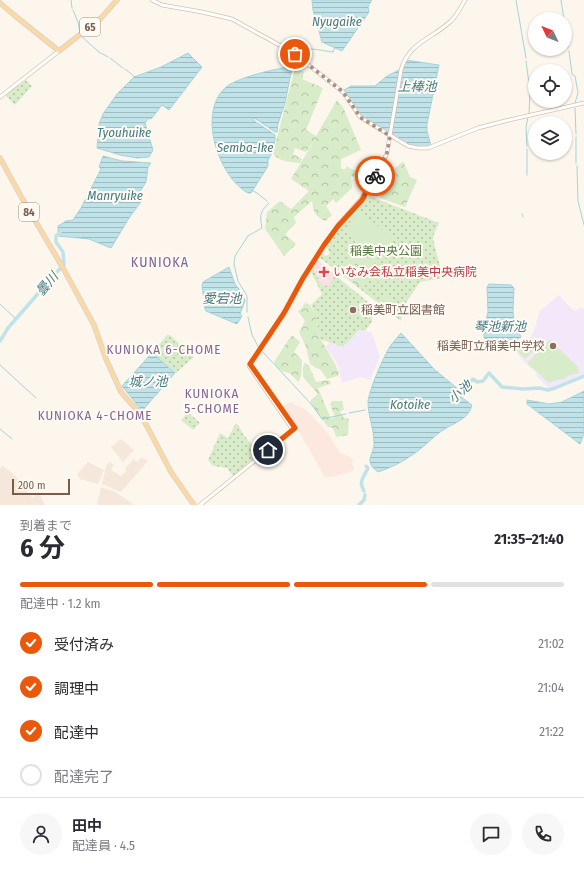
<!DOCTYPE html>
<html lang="ja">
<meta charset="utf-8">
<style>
body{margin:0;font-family:"Fira Sans Condensed","Noto Sans JP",sans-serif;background:#f7f7f7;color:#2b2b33;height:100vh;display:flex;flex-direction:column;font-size:15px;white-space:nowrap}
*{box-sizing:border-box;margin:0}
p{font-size:13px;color:#7c7c81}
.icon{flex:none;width:22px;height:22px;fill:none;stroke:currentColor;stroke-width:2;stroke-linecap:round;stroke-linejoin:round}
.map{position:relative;height:505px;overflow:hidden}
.details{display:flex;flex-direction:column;background:#fff;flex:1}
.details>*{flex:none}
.needle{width:26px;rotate:313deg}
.controls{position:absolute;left:528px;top:12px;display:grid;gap:8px}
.controls a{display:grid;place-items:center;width:44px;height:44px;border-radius:50%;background:#fff;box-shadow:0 1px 3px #0004;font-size:20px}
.scale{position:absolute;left:12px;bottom:10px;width:58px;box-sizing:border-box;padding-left:4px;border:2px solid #7a5c4d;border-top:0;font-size:11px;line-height:14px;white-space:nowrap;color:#7a5c4d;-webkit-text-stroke:3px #fffaf3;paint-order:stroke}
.pin{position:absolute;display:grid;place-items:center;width:34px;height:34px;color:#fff;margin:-17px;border:2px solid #fff;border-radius:50%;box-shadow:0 1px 4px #0007}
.courier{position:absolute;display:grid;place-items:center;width:40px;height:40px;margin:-20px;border:3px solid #ea580c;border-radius:50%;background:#fff;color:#222;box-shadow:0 1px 5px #0007}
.summary em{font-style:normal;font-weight:700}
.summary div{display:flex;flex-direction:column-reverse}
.summary{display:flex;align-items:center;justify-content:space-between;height:68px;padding:0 20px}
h1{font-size:26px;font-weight:700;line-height:30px}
.bar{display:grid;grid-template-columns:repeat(4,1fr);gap:6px 4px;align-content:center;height:48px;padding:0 20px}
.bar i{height:5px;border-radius:3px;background:#e1e1e2}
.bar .on{background:#ea580c}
.bar p{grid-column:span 4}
.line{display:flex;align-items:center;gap:10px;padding:0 20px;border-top:1px solid #e1e1e2}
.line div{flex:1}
.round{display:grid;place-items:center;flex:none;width:42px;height:42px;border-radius:21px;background:#f7f7f7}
ol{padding:0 20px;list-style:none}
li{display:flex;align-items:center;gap:12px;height:44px}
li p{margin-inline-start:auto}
li .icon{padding:4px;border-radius:50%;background:#ea580c;color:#fff;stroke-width:4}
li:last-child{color:#7c7c81}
li i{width:22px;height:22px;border:2px solid #e1e1e2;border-radius:50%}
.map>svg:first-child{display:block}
</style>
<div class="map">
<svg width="584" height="505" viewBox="0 0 584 505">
<defs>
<pattern id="grass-dots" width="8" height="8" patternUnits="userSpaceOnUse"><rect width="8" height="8" fill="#d8ecc9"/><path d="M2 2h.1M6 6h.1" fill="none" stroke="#b4c2a5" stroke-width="1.8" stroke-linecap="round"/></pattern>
<pattern id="forest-crowns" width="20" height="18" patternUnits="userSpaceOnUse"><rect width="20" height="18" fill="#d8ecc9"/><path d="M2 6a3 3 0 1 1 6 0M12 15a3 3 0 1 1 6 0" fill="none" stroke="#b4c2a5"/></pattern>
<pattern id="water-rules" width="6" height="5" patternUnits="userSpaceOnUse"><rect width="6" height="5" fill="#bfe3e8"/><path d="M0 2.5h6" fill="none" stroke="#a0bbbe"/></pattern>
</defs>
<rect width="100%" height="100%" fill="#fdf6ec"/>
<g fill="#f5e8da">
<polygon points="121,439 134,450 123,462 111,447"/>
<polygon points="142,457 148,461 121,492 102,484 106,467 109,462 114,465 111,470 121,476 126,471 125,468 134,459 137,462"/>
<polygon points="88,462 104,470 98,484 80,479 77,474"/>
<polygon points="2,465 13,474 18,479 17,482 33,498 39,492 45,505 0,505 0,469"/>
<polygon points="101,487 115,492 133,504 132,505 97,505"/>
</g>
<polygon fill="#fde8e0" points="290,402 305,409 327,432 340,453 348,456 353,459 352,464 354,468 353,471 332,477 325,477 298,430 283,407"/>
<g fill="#f3e8fa">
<polygon points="559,295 574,311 582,307 584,310 584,374 557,386 548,388 536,375 537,373 524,362 516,351 532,336 540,311"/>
<polygon points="360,329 372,333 380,357 370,380 361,377 342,383 338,365 326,347 329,342 343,347"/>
</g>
<polygon fill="#fbdfe3" points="316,260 318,260 335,275 329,286 322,285 312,267"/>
<g fill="url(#grass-dots)">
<polygon points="26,80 32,86 15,105 5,95 17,84 20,85"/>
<polygon points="369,196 439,223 434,234 433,239 443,278 420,282 405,304 401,321 319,257 319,255 322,251 325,256 330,254 326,245 338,226 355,210 364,198"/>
<polygon points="312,267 322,285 329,286 335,275 373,306 372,322 365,331 360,329 343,347 320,339 316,316 311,305 322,294 311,272 309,271"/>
<polygon points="167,335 170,335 194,357 176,373 152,353"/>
<polygon points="188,412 200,423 193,430 181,420"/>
<polygon points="236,423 239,426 243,434 259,454 233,476 227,468 213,466 208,460 220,433 228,438"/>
</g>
<g fill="url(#forest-crowns)">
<path d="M295 68 304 72 302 79 323 88 306 130 316 136 337 100 343 107 361 150 341 159V169H345L347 167 366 175 363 179 351 176 352 188 336 203 333 199 326 206 332 215 325 221C314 215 314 213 312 201L294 217 296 223 285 234 296 244 284 256 265 229 267 212 280 201 291 209 309 191 291 179 314 141 306 152 295 148 293 154 302 159 300 163C291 162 278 162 273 153Z"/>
<polygon points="403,161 410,177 417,180 405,207 380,198 389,174"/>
<polygon points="365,251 391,270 390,273 384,270 381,273 387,279 381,284 372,278 362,288 346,275"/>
<polygon points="305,303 309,304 316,315 320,338 334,362 339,373 338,376 327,379 320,369 316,368 310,364 306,347 299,332 305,321 298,311 302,308"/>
<path d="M291 336H293L300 342 294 352 302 360 301 376 299 382C295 380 293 375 289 373 281 370 278 372 274 362Z"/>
<polygon points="305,363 309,366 316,382 329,380 331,383 330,384 318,388 331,419 335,417 330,404 332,401 342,401 344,409 340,412 344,418 349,419 348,435 336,437 333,428 328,427 310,403 311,400 318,394 303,377 303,367"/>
</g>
<g fill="#d8ecc9">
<polygon points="359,211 392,237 376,256 344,230"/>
<polygon points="358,248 364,252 347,274 341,269"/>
<path d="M435 262 438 273 429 276 428 275H416L414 271C420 266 427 264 435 262Z"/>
<polygon points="385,293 398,303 390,312 378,302"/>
<polygon points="531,338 539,346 525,359 517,351"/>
<polygon points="550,340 578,367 579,373 567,376 564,379 553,381 549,383 527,363"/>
</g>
<g fill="url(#water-rules)" stroke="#a5d3da">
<polygon points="312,0 372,0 368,6 369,12 342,51 322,42 313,10"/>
<polygon points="188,53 202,67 169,110 162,105 151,119 149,118 145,123 153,150 149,157 137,158 120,155 97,148 98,136 101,134 99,124 103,114 117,94 134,77 161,67"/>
<path d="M406 60 439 65 427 124V131L431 146C415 149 405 143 392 135L402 71Z"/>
<path d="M289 67 292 68 285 103 278 124 277 132H275L256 119 254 118 253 120 275 135V140L271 155 268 160V166L251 193H248C219 177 197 114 225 88 235 78 274 69 289 67Z"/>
<polygon points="399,70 389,132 387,133 362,117 344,90 351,86 375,86 387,76"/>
<path d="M103 156 122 161 151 163 148 167 146 182 139 193 142 200C137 208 134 211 129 218L111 248 89 239 58 236V226L66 221 73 220 81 208 101 169 99 167Z"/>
<polygon points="229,267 235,284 242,293 245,301 240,314 242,316 237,324 206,311 205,309 202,285 203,282"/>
<path d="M489 284 511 285 514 288 513 311 514 321 521 337C509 344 497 343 484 338V329L488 312 487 287Z"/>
<path d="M401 333 435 370 463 393 461 397 472 405C469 419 454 423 443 430 434 436 427 444 419 450 406 460 393 467 378 472 362 460 375 455 374 442 374 429 368 416 368 402 369 390 384 355 391 345 394 341 398 337 401 333Z"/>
<polygon points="152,353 175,373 142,411 122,386"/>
<polygon points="584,391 584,434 580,444 527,404 527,400 549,404 562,402"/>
</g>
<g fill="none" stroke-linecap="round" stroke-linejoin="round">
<g stroke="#a5d3da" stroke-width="1">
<polyline points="71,0 72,8"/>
<polyline points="516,0 526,58"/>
<polyline points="561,0 564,19"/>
<polyline points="73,10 78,22 80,32"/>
<polyline points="565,26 568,47"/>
<polyline points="81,36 100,53"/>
<polyline points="569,51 572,74 575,76 578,93 575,103"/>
<polyline points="101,53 108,57"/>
<path d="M297 54C307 45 321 51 333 52L335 47"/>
<polyline points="110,58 123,68"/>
<polyline points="526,61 530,91 529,114"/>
<polyline points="292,64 295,57"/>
<polyline points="125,69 135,77"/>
<polyline points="575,108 576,134"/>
<polyline points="576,137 576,163"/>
<polyline points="527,146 526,127 528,117"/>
<polyline points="527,149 527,175"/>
<polyline points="577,166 578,201 584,225"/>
<polyline points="251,190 257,193 267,201"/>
<polyline points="522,214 523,217"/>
<polyline points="0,304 16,319"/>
<path d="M247 312V296L238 281 234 264 235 256 248 236 262 228C260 215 259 213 269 203"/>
<polyline points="248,317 252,335 259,348"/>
<polyline points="262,351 312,405 322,419 346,414"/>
<polyline points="0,365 36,398"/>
<polyline points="349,413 365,410"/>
<polyline points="0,429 12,439"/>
</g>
<g stroke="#bfe3e8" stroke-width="3.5">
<polyline points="0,341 8,328 64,264 63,252 56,242 56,236 60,233"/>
<polyline points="459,394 473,379 477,382 483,381 489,373 502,387 523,389 539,388 548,390 555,388 584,376"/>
<path d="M364 491C358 481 364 477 368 468L366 466"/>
<polyline points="359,505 364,500 365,495"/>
</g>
<g stroke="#d6c0b0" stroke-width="4.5">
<g id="secondary">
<polyline points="152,0 162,5 202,12 232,19 292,52 343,92 360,117 408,146 418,148 428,148 478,128 505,121 584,103"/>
<polyline points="0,97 59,51"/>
<path d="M293 430 249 366 284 313 303 279 324 245 338 225 361 199 382 164 387 153 401 70C409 42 432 39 451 21 457 15 461 7 465 0"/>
<polyline points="200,505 295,428 250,364"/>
</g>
</g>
<g stroke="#dad1cd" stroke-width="5.5">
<g id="primary">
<polyline points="0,3 14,15 59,51 101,18 117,0"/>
<polyline points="0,158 23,200 63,268 94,325 106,359 121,392 141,415 171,472 194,505"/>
</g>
</g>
<use href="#secondary" stroke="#fff" stroke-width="3"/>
<use href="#primary" stroke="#fbd9a5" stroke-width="4"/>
</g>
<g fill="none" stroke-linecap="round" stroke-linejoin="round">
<polyline stroke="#a89285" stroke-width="4" stroke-dasharray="0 7.2" points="295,54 343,92 360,117 390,136 387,153 375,176"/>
<polyline stroke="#ea580c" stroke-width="5" points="268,450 295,428 250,364 284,313 303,278 324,245 338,226 362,200 375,176"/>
</g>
<path fill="#e0444e" stroke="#fffaf3" stroke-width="1.5" d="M322 266h4v4h4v4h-4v4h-4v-4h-4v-4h4z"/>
<g fill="#8d6e63" stroke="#fffaf3" stroke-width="1.5">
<circle cx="353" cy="310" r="4"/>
<circle cx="553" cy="346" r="4"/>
</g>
<g text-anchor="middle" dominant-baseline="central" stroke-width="4" stroke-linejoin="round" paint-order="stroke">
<g fill="#fffaf3" stroke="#a28b7f" stroke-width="1">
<rect x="80" y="18" width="20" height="18" rx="3"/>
<rect x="19" y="203" width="20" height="18" rx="3"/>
</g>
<g font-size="11" font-weight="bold" fill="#7a5c4d">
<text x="90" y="27">65</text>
<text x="29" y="212">84</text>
</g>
<g font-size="12" fill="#537a41" stroke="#fffaf3">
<text x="386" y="251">稲美中央公園</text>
</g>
<g font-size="12" fill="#be3a42" stroke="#fffaf3" text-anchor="start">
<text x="333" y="272">いなみ会私立稲美中央病院</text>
</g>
<g font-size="12" fill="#785e54" stroke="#fffaf3" text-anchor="start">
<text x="361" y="310">稲美町立図書館</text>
<text x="545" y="346" text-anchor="end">稲美町立稲美中学校</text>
</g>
<g font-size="13" font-style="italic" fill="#437c86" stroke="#fffaf3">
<text x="337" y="21">Nyugaike</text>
<text x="417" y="86">上棒池</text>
<text x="124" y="132">Tyouhuike</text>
<text x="245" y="147">Semba-Ike</text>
<text x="115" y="195">Manryuike</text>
<text transform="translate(47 284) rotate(-50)">曇川</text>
<text x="222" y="298">愛宕池</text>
<text x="500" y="326">琴池新池</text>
<text x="148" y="381">城ノ池</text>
<text transform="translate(460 392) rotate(-42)">小池</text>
<text x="410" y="404">Kotoike</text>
</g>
<g font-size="13" letter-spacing="1" fill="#846695" stroke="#fffaf3">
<text x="164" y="349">KUNIOKA 6-CHOME</text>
<text x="212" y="393">KUNIOKA<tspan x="212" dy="15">5-CHOME</tspan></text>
<text x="95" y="415">KUNIOKA 4-CHOME</text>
</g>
<g font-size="14" letter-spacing="1" fill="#846695" stroke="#fffaf3">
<text x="160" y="262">KUNIOKA</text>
</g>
</g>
</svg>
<div class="controls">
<a><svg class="needle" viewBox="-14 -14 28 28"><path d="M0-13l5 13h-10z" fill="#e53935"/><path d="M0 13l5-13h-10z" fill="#7c7c81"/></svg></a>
<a><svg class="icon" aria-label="locate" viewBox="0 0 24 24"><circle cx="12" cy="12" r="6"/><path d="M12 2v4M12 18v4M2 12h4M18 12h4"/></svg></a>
<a><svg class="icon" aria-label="layers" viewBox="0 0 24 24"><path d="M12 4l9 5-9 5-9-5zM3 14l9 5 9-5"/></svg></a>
</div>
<div class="scale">200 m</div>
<div class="pin" style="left:295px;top:54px;background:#ea580c"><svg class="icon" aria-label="bag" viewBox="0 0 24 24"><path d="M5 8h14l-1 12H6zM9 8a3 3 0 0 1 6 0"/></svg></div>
<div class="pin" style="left:268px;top:450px;background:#1f2937"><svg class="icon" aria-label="home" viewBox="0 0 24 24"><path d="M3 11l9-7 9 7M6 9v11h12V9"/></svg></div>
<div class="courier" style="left:375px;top:176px"><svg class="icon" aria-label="bike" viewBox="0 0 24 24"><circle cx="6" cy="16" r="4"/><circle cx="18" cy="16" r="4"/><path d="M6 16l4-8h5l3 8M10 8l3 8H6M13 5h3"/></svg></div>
</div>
<section class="details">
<div class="summary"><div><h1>6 分</h1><p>到着まで</p></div><em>21:35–21:40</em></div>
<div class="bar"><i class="on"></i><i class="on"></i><i class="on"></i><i></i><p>配達中 · 1.2 km</p></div>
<ol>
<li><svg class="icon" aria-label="check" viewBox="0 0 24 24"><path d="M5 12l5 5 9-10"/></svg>受付済み<p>21:02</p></li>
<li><svg class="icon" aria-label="check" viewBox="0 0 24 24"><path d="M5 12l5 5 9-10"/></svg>調理中<p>21:04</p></li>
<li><svg class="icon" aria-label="check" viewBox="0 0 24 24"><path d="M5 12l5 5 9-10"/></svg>配達中<p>21:22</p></li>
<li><i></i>配達完了</li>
</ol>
<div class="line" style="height:72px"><a class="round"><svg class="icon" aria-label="person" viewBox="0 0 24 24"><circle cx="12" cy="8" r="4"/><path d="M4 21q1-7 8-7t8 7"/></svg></a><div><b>田中</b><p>配達員 · 4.5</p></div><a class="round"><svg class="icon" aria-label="chat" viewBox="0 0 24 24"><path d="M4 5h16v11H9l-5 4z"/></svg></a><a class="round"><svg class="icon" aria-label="phone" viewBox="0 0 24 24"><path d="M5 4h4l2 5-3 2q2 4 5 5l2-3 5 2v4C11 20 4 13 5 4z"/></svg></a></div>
</section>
